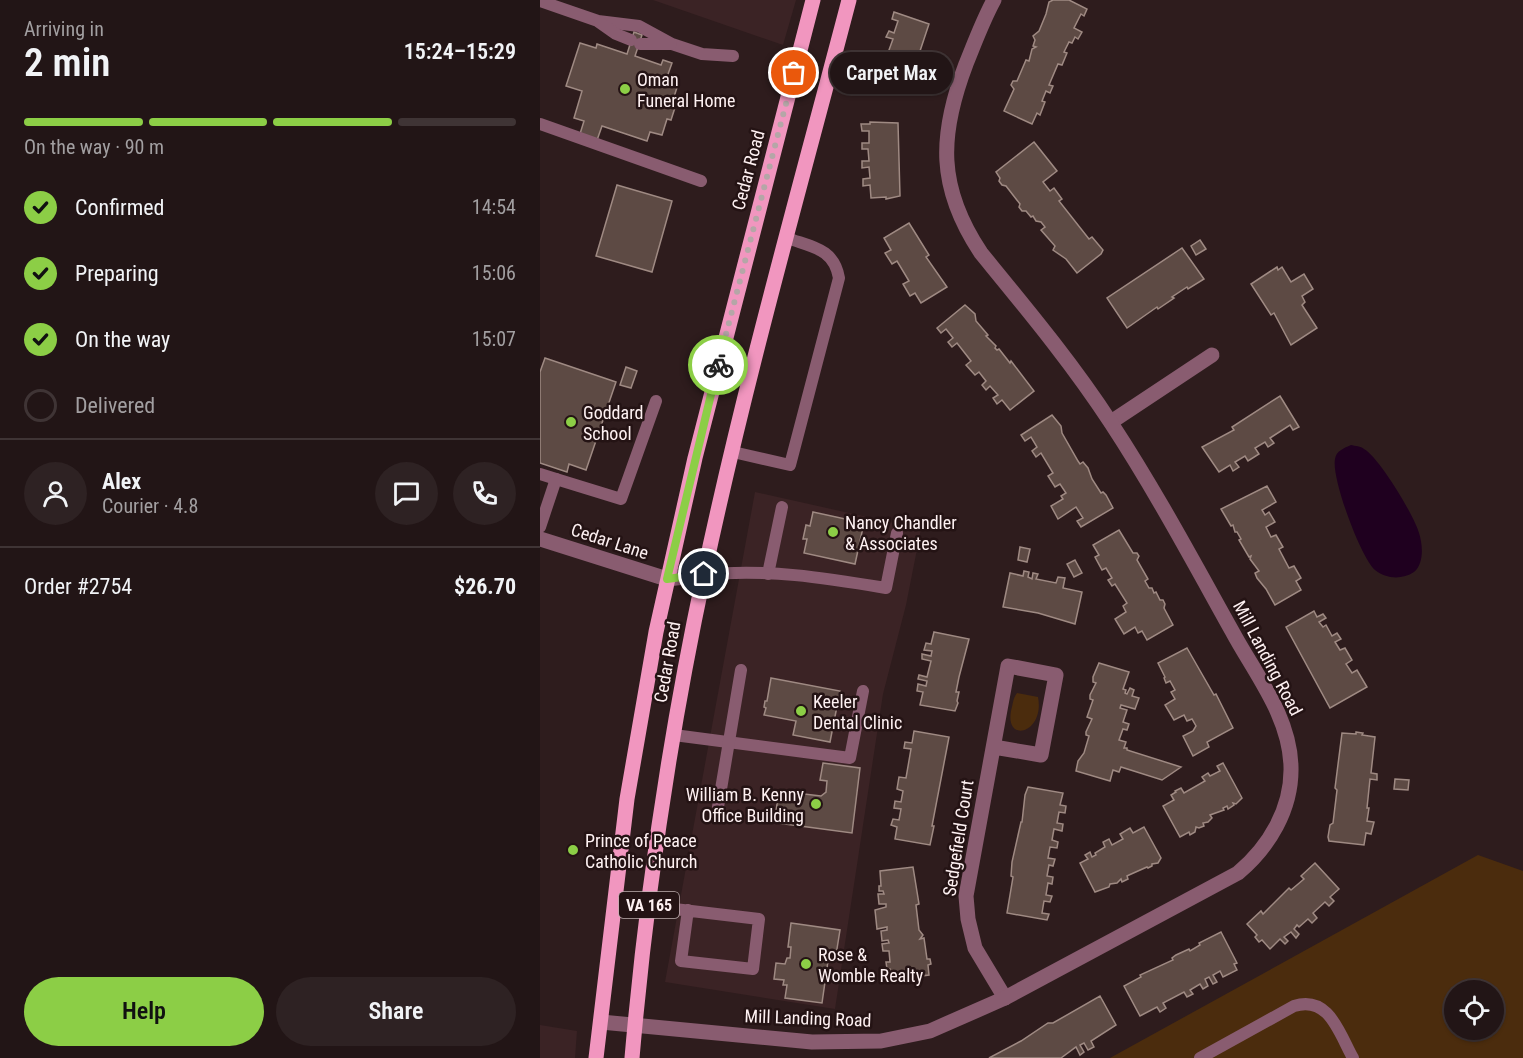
<!DOCTYPE html>
<meta charset="utf-8">
<style>
body{margin:0;font-family:"Roboto Condensed",sans-serif;background:#2e2223;color:#f1f3f6;height:100vh;display:flex;flex-direction:column;font-size:22px;white-space:nowrap}
*{box-sizing:border-box;margin:0}
p{font-size:20px;color:#a29fa1}
.icon{flex:none;width:33px;height:33px;fill:none;stroke:currentColor;stroke-width:2;stroke-linecap:round;stroke-linejoin:round}
.map{position:relative;flex:1;overflow:hidden}
.panel{display:flex;flex-direction:column;background:#221516;width:540px}
.panel>*{flex:none}
.fabs{position:absolute;left:904px;top:980px;display:grid;gap:12px}
.fabs a{display:grid;place-items:center;width:60px;height:60px;border-radius:50%;background:#221516;box-shadow:0 2px 4px #0004,0 0 0 2px #3f3435;font-size:30px}
.pin{position:absolute;display:grid;place-items:center;width:51px;height:51px;color:#fff;margin:-26px;border:3px solid #fff;border-radius:50%;box-shadow:0 2px 6px #0007}
.courier{position:absolute;display:grid;place-items:center;width:60px;height:60px;margin:-30px;border:4px solid #8cce46;border-radius:50%;background:#fff;color:#222;box-shadow:0 2px 8px #0007}
.bubble{position:absolute;height:42px;border-radius:21px;background:#221516;box-shadow:0 2px 4px #0004,0 0 0 2px #3f3435;font-size:20px;font-weight:600;line-height:42px;text-align:center}
.overview em{font-style:normal;font-weight:600}
.overview div{display:flex;flex-direction:column-reverse}
.overview{display:flex;align-items:center;justify-content:space-between;height:102px;padding:0 24px}
h1{font-size:39px;font-weight:600;line-height:45px}
.bar{display:grid;grid-template-columns:repeat(4,1fr);gap:9px 6px;align-content:center;height:72px;padding:0 24px}
.bar i{height:8px;border-radius:4px;background:#3f3435}
.bar .current{background:#8cce46}
.bar p{grid-column:span 4}
.line{display:flex;align-items:center;gap:15px;padding:0 24px;border-top:2px solid #3f3435}
.line div{flex:1}
.round{display:grid;place-items:center;flex:none;width:63px;height:63px;border-radius:32px;background:#2e2223}
ol{padding:0 24px;list-style:none}
li{display:flex;align-items:center;gap:18px;height:66px}
li p{margin-inline-start:auto}
li .icon{padding:6px;border-radius:50%;background:#8cce46;color:#111;stroke-width:4}
li:last-child{color:#a29fa1}
li i{width:33px;height:33px;border:3px solid #3f3435;border-radius:50%}
.button{display:flex;gap:12px;margin-top:auto;padding:12px 24px}
.button a{flex:1;height:69px;border-radius:36px;background:#8cce46;color:#111;font-size:24px;font-weight:600;line-height:69px;text-align:center}
.button a+a{background:#2e2223;color:#f1f3f6}
main{display:flex;flex:1;min-height:0}
.map>svg:first-child{display:block}
</style>
<main>
<section class="panel">
<div class="overview"><div><h1>2 min</h1><p>Arriving in</p></div><em>15:24–15:29</em></div>
<div class="bar"><i class="current"></i><i class="current"></i><i class="current"></i><i></i><p>On the way · 90 m</p></div>
<ol>
<li><svg class="icon" aria-label="check" viewBox="0 0 24 24"><path d="M5 12l5 5 9-10"/></svg>Confirmed<p>14:54</p></li>
<li><svg class="icon" aria-label="check" viewBox="0 0 24 24"><path d="M5 12l5 5 9-10"/></svg>Preparing<p>15:06</p></li>
<li><svg class="icon" aria-label="check" viewBox="0 0 24 24"><path d="M5 12l5 5 9-10"/></svg>On the way<p>15:07</p></li>
<li><i></i>Delivered</li>
</ol>
<div class="line" style="height:108px"><a class="round"><svg class="icon" aria-label="person" viewBox="0 0 24 24"><circle cx="12" cy="8" r="4"/><path d="M4 21q1-7 8-7t8 7"/></svg></a><div><b>Alex</b><p>Courier · 4.8</p></div><a class="round"><svg class="icon" aria-label="chat" viewBox="0 0 24 24"><path d="M4 5h16v11H9l-5 4z"/></svg></a><a class="round"><svg class="icon" aria-label="phone" viewBox="0 0 24 24"><path d="M5 4h4l2 5-3 2q2 4 5 5l2-3 5 2v4C11 20 4 13 5 4z"/></svg></a></div>
<div class="line" style="height:78px"><div>Order #2754</div><b>$26.70</b></div>
<div class="button"><a>Help</a><a>Share</a></div>
</section>
<div class="map">
<svg width="983" height="1058" viewBox="0 0 983 1058">
<rect width="100%" height="100%" fill="#2e1c1d"/>
<g fill="#3b2325">
<polygon points="113,0 256,0 243,45"/>
<polygon points="215,492 381,529 366,605 343,694 295,1009 125,982"/>
<polygon points="0,1025 37,1031 35,1058 0,1058"/>
</g>
<g fill="#4b2c0d" fill-rule="evenodd">
<path d="M477 693 498 697C505 733 465 744 471 711 473 704 473 698 477 693Z"/>
<path d="M938 855 983 871V1058H570ZM915 990H954V1029H915Z"/>
</g>
<path fill="#1f001f" d="M811 445C815 446 821 446 824 449 839 457 875 517 879 533 883 545 884 564 874 572 862 580 846 579 835 570 821 558 791 478 795 459 796 451 804 448 811 445Z"/>
<g fill="#5d4a44" stroke="#9f8a83" stroke-width="1.5">
<polygon points="513,0 529,0 547,9 544,16 541,14 534,28 542,32 538,39 535,37 532,43 529,42 524,52 527,53 522,65 518,64 509,85 513,86 510,93 506,91 502,101 505,102 500,115 497,113 492,124 464,111 474,89 471,85 473,81 477,81 486,60 489,61 492,49 496,47 493,46 495,40 493,36 499,31 506,14 509,2"/>
<polygon points="354,12 389,24 377,60 375,58 369,74 372,75 366,94 338,84 342,73 335,71 339,59 345,61 353,39 346,37 349,31 354,33 358,21 352,19"/>
<polygon points="94,32 102,35 95,56 121,65 123,60 132,63 127,77 139,81 134,97 138,98 131,120 127,119 122,135 110,132 107,141 62,126 56,143 39,137 44,121 34,118 42,91 26,86 40,43 56,48 57,44 87,54"/>
<polygon points="330,122 358,123 360,196 346,199 346,197 331,198 330,185 323,186 323,179 330,178 329,167 322,168 322,161 329,161 328,149 322,149 322,143 329,143 329,131 322,131 321,124 330,124"/>
<polygon points="494,142 517,171 503,182 510,191 514,188 522,199 519,201 549,239 552,237 563,250 561,254 537,273 526,259 513,250 515,246 501,230 505,227 501,222 496,221 493,216 491,217 486,211 482,211 479,207 480,204 466,186 462,185 459,181 460,178 456,172"/>
<polygon points="77,185 132,201 112,272 56,256"/>
<polygon points="369,223 389,255 386,257 407,287 381,303 375,293 370,296 363,284 369,281 357,261 352,264 345,253 351,250 344,238"/>
<polygon points="660,240 666,249 656,255 651,246"/>
<polygon points="642,248 664,279 648,289 647,287 632,297 634,298 618,309 617,307 587,328 567,298"/>
<polygon points="737,267 738,270 742,267 751,282 764,274 773,289 762,296 765,302 762,305 777,328 751,345 734,313 731,315 711,284"/>
<polygon points="425,305 435,314 436,321 448,335 446,336 456,346 455,348 457,350 459,349 470,363 471,361 494,391 470,410 462,400 457,404 453,398 458,395 450,386 446,390 442,385 446,381 439,372 435,375 426,365 431,361 417,343 412,347 408,342 413,338 406,329 401,333 397,328"/>
<polygon points="5,358 76,382 46,470 29,464 27,472 0,463 0,372"/>
<polygon points="86,367 97,371 91,388 80,385"/>
<polygon points="740,396 759,427 753,430 750,425 730,438 734,443 728,447 725,442 715,448 719,454 708,461 705,456 695,462 699,467 693,471 690,465 679,472 662,447 694,430 692,427"/>
<polygon points="512,415 521,426 522,433 538,461 540,464 543,462 548,468 552,479 561,493 563,492 566,495 573,508 541,527 537,521 543,518 536,507 518,519 511,506 523,499 521,496 526,493 520,484 515,487 508,476 513,473 501,453 496,457 492,451 497,447 491,437 485,441 481,435"/>
<polygon points="727,486 736,502 722,510 725,515 729,512 735,522 726,527 731,537 736,535 743,547 739,549 749,568 754,566 761,578 756,581 761,590 735,605 726,589 717,578 715,573 719,571 710,559 711,556 709,557 699,540 701,539 697,532 695,532 693,525 691,526 681,509"/>
<polygon points="273,512 324,523 315,564 264,553 267,539 263,539 266,525 270,526"/>
<polygon points="579,530 593,553 597,553 599,556 597,560 608,579 605,581 609,588 612,588 614,593 616,592 620,600 623,600 625,604 624,608 633,625 607,640 602,631 598,633 595,627 584,634 575,619 586,612 583,606 587,603 575,584 572,586 568,580 572,578 566,568 562,570 555,557 559,555 553,545"/>
<polygon points="480,547 490,549 487,562 478,560"/>
<polygon points="535,560 542,573 534,577 527,564"/>
<polygon points="484,571 489,572 488,577 492,579 493,573 498,574 496,579 516,583 518,577 525,578 523,588 542,592 535,624 498,613 463,607 470,573 483,576"/>
<polygon points="774,611 777,617 783,614 786,618 779,622 783,627 786,625 792,636 797,633 801,639 795,642 800,650 805,648 812,660 806,664 812,673 817,670 827,687 790,708 746,627"/>
<polygon points="394,632 429,639 419,677 416,692 419,692 417,701 418,703 415,711 380,705 383,692 377,691 378,684 386,686 387,681 378,679 379,675 387,677 391,661 382,659 382,654 391,656 392,651 384,650 386,643 391,644"/>
<polygon points="647,648 674,695 676,694 693,728 667,742 669,747 653,756 643,736 653,731 656,726 652,719 647,721 644,715 634,720 625,705 635,699 631,692 635,690 630,681 626,683 624,678 625,677 618,663"/>
<polygon points="559,663 589,672 583,689 586,690 585,693 587,694 590,688 594,690 592,696 599,698 595,709 581,705 580,708 587,710 583,722 589,724 587,730 583,729 579,740 586,742 584,748 587,748 587,750 641,767 622,780 581,767 579,772 573,770 570,781 536,771 538,761 544,753 549,736 546,735 546,732 552,719 547,717 553,700 550,699 550,695 556,683 553,682 553,677"/>
<polygon points="231,678 300,691 290,742 253,735 256,721 224,715 226,708 224,707 225,701 227,701"/>
<polygon points="374,731 409,737 392,826 394,826 390,845 355,839 357,827 351,825 353,819 359,820 361,809 354,808 355,801 361,802 363,791 357,789 359,777 366,778 371,749 364,748 365,742 372,743"/>
<polygon points="816,732 823,733 822,735 835,737 831,773 837,774 837,780 830,779 827,808 829,808 827,821 834,822 831,834 826,833 824,845 789,841 788,837 790,825 793,823 797,790 795,788 802,733 816,734"/>
<polygon points="283,763 320,768 312,833 238,823 240,811 236,811 239,791 281,796 286,792 287,781 280,780"/>
<polygon points="683,763 702,798 696,804 693,803 694,805 688,809 687,806 683,808 684,810 670,815 672,818 668,822 663,823 664,826 659,828 656,827 655,832 650,835 649,832 640,837 623,806 634,800 631,795 636,792 635,791 641,788 644,793 665,781 662,777 668,773 670,776 680,771 677,766"/>
<polygon points="855,779 869,780 868,790 854,789"/>
<polygon points="488,787 523,793 520,805 526,806 525,813 519,812 517,823 523,824 522,831 514,829 512,840 518,842 517,848 510,847 508,858 515,859 513,866 509,865 507,876 513,877 512,884 508,883 506,895 512,896 510,902 504,901 502,913 509,914 507,920 467,913 473,877 471,876 472,862 481,822 482,822 485,795"/>
<polygon points="604,827 621,858 618,863 612,864 612,866 608,868 607,867 589,875 587,876 588,879 582,882 581,879 577,883 570,884 569,887 555,892 540,863 548,859 545,855 550,852 552,857 556,855 555,853 565,847 563,842 569,839 572,845 583,839 580,834 590,828 593,833"/>
<polygon points="775,863 799,889 790,897 794,901 789,906 785,902 773,913 777,918 772,923 768,919 759,927 757,925 754,929 759,934 756,938 751,932 744,937 748,941 745,944 740,939 730,949 722,940 719,942 715,937 717,935 707,924 721,911 723,914 749,888 751,890 764,879 761,876"/>
<polygon points="373,867 379,904 376,905 379,930 383,935 380,939 384,938 387,959 390,959 391,964 388,965 389,975 351,980 350,969 347,969 346,962 350,962 349,951 343,951 342,944 349,943 348,940 342,941 341,931 347,930 347,927 337,929 335,910 346,907 346,904 339,904 338,894 344,894 343,891 339,891 339,886 341,886 340,871"/>
<polygon points="251,923 300,930 296,955 289,954 282,1003 245,998 247,985 243,985 244,980 234,979 236,963 245,964 247,958 250,958 251,947 248,947"/>
<polygon points="681,932 697,963 694,964 697,970 683,977 680,971 673,975 677,982 673,984 669,977 665,979 668,986 663,989 660,984 650,990 653,994 647,997 644,992 623,1003 626,1008 620,1012 617,1007 600,1016 584,986 601,977 600,975 633,960 632,958 636,955 649,949 650,951 660,945 659,943"/>
<polygon points="560,996 576,1025 551,1041 554,1047 548,1050 544,1043 540,1045 544,1052 540,1055 536,1047 521,1058 449,1058 481,1041 508,1023 513,1023"/>
</g>
<g fill="none" stroke-linecap="round" stroke-linejoin="round">
<g stroke="#895c70" stroke-width="12">
<polyline points="0,1 58,21 99,26 132,44 162,54 193,56"/>
<polyline points="59,22 76,34 91,40"/>
<polyline points="100,44 131,44"/>
<polyline points="0,124 161,181"/>
<path d="M193 452 250 465 299 278C294 248 271 247 247 238"/>
<polyline points="0,474 16,479"/>
<polyline points="0,527 16,479 81,499 116,401"/>
<polyline points="228,574 242,507"/>
<path d="M164 575C224 568 286 578 346 588L357 533"/>
<polyline points="134,735 310,758 323,691"/>
<polyline points="178,807 201,670"/>
<polyline points="109,906 219,919 213,969 141,961 148,910"/>
<path d="M660 1058 754 1006C789 995 799 1033 813 1058"/>
</g>
<g stroke="#895c70" stroke-width="15">
<polyline points="571,422 672,355"/>
<polyline points="0,539 127,579 164,575"/>
<polyline points="454,747 501,755 516,675 468,666 426,896 428,919 435,948 465,998"/>
<path d="M61 1022 272 1042 341 1041 390 1031 465 998 698 873C729 847 752 809 751 767 750 716 715 674 692 631 653 561 615 490 571 423 532 363 486 308 441 253 397 187 399 135 426 64 435 42 443 20 454 0"/>
</g>
<g stroke="#f196bf" stroke-width="15">
<polyline points="56,1058 87,799 116,632 155,458 273,0"/>
<path d="M92 1058C106 896 130 734 164 574 205 381 259 191 309 0"/>
</g>
</g>
<g fill="none" stroke-linecap="round" stroke-linejoin="round">
<polyline stroke="#b5a6a7" stroke-width="6" stroke-dasharray="0 10.8" points="178,365 254,73"/>
<polyline stroke="#8cce46" stroke-width="8" points="164,574 127,579 178,365"/>
</g>
<g fill="#8cce46" stroke="#241314" stroke-width="2">
<circle cx="85" cy="89" r="6"/>
<circle cx="31" cy="422" r="6"/>
<circle cx="293" cy="532" r="6"/>
<circle cx="261" cy="711" r="6"/>
<circle cx="276" cy="804" r="6"/>
<circle cx="33" cy="850" r="6"/>
<circle cx="266" cy="964" r="6"/>
</g>
<g text-anchor="middle" dominant-baseline="central" stroke-width="5" stroke-linejoin="round" paint-order="stroke">
<rect fill="#241314" stroke="#bdaeaf" stroke-width="1.5" x="79" y="892" width="60" height="26" rx="4.5"/>
<g font-size="16" font-weight="bold" fill="#fef1f2">
<text x="109" y="905">VA 165</text>
</g>
<g font-size="18" fill="#fef1f2" stroke="#241314" text-anchor="start">
<text x="97" y="79">Oman<tspan x="97" dy="21">Funeral Home</tspan></text>
<text x="43" y="412">Goddard<tspan x="43" dy="21">School</tspan></text>
<text x="305" y="522">Nancy Chandler<tspan x="305" dy="21">&amp; Associates</tspan></text>
<text x="273" y="701">Keeler<tspan x="273" dy="21">Dental Clinic</tspan></text>
<text x="264" y="794" text-anchor="end">William B. Kenny<tspan x="264" dy="21">Office Building</tspan></text>
<text x="45" y="840">Prince of Peace<tspan x="45" dy="21">Catholic Church</tspan></text>
<text x="278" y="954">Rose &amp;<tspan x="278" dy="21">Womble Realty</tspan></text>
</g>
<g font-size="18" fill="#fef1f2" stroke="#241314">
<text transform="translate(208 170) rotate(-75)">Cedar Road</text>
<text transform="translate(70 541) rotate(18)">Cedar Lane</text>
<text transform="translate(728 658) rotate(62)">Mill Landing Road</text>
<text transform="translate(127 662) rotate(-80)">Cedar Road</text>
<text transform="translate(418 838) rotate(-81)">Sedgefield Court</text>
<text transform="translate(268 1018) rotate(2)">Mill Landing Road</text>
</g>
</g>
</svg>
<div class="fabs">
<a><svg class="icon" aria-label="locate" viewBox="0 0 24 24"><circle cx="12" cy="12" r="6"/><path d="M12 2v4M12 18v4M2 12h4M18 12h4"/></svg></a>
</div>
<div class="pin" style="left:254px;top:73px;background:#ea580c"><svg class="icon" aria-label="bag" viewBox="0 0 24 24"><path d="M5 8h14l-1 12H6zM9 8a3 3 0 0 1 6 0"/></svg></div>
<div class="pin" style="left:164px;top:574px;background:#1f2937"><svg class="icon" aria-label="home" viewBox="0 0 24 24"><path d="M3 11l9-7 9 7M6 9v11h12V9"/></svg></div>
<div class="courier" style="left:178px;top:365px"><svg class="icon" aria-label="bike" viewBox="0 0 24 24"><circle cx="6" cy="16" r="4"/><circle cx="18" cy="16" r="4"/><path d="M6 16l4-8h5l3 8M10 8l3 8H6M13 5h3"/></svg></div>
<div class="bubble" style="left:290px;top:52px;width:123px">Carpet Max</div>
</div>
</main>
